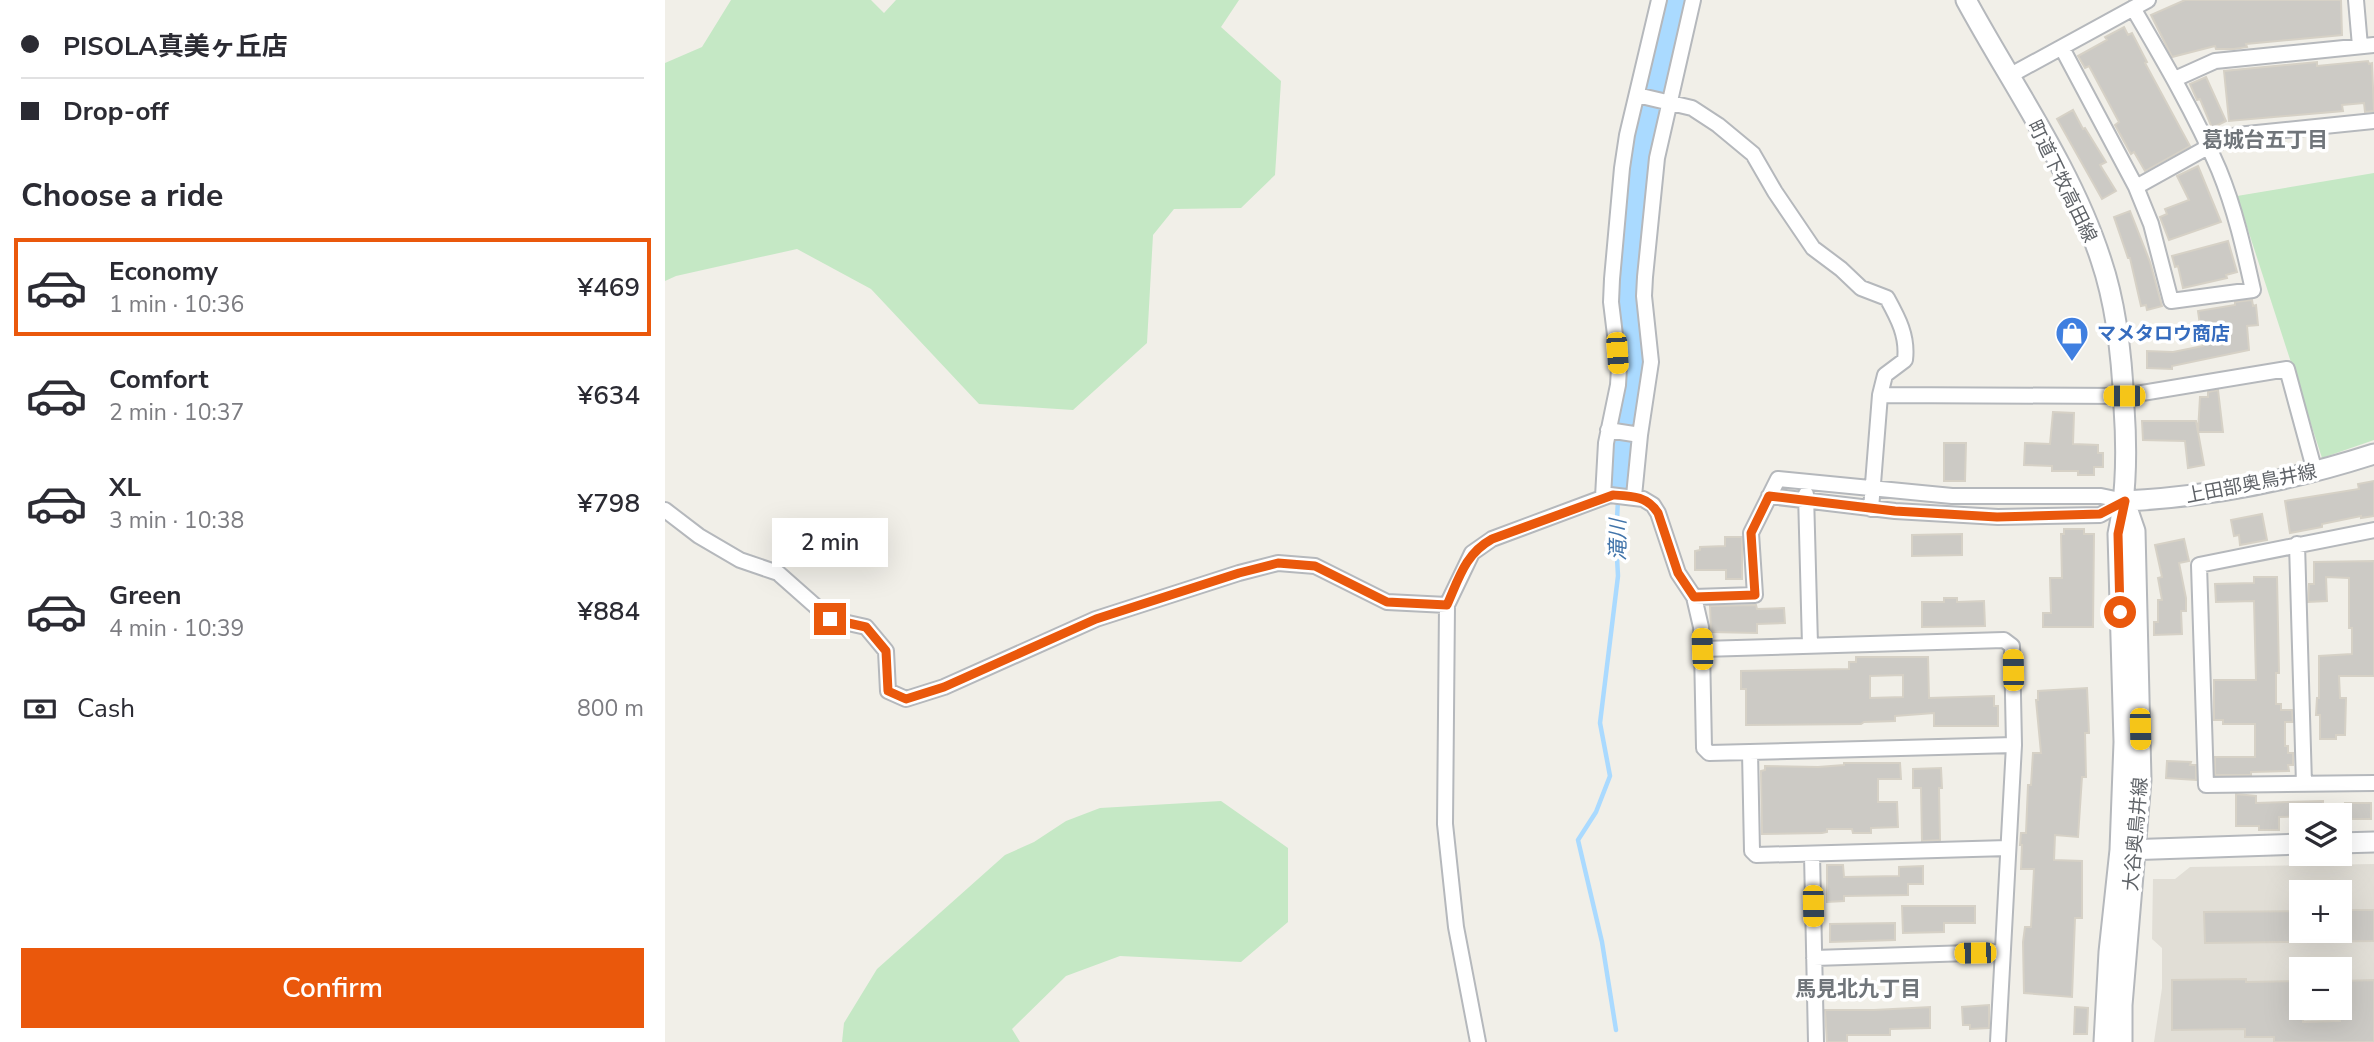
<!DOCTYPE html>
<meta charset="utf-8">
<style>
body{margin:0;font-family:"Nunito Sans","Noto Sans JP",sans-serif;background:#f2f2f3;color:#2b2b33;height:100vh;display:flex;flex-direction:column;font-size:26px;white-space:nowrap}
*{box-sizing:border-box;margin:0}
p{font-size:23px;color:#7c7c81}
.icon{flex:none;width:38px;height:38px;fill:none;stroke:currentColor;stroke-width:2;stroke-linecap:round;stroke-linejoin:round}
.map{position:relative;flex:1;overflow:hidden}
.side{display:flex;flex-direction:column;background:#fff;width:665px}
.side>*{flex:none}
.top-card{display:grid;align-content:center;height:154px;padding:0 21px;background:#fff}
.controls{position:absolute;left:1624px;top:803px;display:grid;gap:14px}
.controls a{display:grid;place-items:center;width:63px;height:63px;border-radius:0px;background:#fff;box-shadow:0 7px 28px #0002;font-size:35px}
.end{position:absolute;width:32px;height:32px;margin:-16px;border:9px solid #ea580c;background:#fff;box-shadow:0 0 0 4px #fff}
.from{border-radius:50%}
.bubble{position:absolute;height:49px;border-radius:0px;background:#fff;box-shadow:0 7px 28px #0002;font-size:23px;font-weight:600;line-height:49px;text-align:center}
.car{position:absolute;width:21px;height:42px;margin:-21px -10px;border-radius:9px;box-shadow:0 0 5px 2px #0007;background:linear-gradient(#f5c518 24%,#345 0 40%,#f5c518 0 76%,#345 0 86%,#f5c518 0)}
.top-card b{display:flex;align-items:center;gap:24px;height:66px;font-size:26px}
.top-card b+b{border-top:2px solid #e1e1e2}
.top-card i{width:18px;height:18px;background:#2b2b33}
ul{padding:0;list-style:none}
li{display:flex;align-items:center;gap:21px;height:98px;margin:0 14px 10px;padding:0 7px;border:4px solid transparent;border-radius:0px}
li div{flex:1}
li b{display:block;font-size:26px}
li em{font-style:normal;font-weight:600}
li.current{border-color:#ea580c}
li>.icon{width:63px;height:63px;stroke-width:1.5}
h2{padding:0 21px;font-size:32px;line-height:84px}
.pay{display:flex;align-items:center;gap:18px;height:77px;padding:0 21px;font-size:26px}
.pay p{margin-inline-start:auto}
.cta{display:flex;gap:14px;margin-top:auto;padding:14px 21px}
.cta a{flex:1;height:80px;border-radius:0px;background:#ea580c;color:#fff;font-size:28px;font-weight:600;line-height:80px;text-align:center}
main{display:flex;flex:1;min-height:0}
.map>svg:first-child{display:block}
.education{fill:#e1ded6;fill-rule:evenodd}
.green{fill:#c5e8c5}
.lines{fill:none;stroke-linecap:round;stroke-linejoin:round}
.stream{stroke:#aadaff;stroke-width:4.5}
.river{stroke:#aadaff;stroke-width:26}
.building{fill:#cccac5;stroke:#d6d1c6;stroke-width:2;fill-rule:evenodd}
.minor-casing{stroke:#b5b8bc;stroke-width:18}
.tertiary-casing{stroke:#b5b8bc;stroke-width:23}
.minor{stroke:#fff;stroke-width:14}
.tertiary{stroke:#fff;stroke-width:19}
.route{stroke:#ea580c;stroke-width:9}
.labels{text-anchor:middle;stroke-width:7;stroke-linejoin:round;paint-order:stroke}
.street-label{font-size:19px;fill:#5f6368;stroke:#fff}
.shop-label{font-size:19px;font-weight:bold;fill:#366cbe;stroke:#fff;text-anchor:start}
.neighbourhood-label{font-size:21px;font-weight:bold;fill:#70757a;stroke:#fff}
.water-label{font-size:21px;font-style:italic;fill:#4174aa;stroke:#fff}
</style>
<main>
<section class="side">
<div class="top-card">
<b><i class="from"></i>PISOLA真美ヶ丘店</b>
<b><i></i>Drop-off</b>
</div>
<h2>Choose a ride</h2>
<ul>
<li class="current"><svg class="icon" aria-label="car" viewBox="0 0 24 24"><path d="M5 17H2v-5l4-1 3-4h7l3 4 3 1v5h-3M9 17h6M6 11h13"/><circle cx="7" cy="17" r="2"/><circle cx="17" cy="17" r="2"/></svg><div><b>Economy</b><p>1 min · 10:36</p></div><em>¥469</em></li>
<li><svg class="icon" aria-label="car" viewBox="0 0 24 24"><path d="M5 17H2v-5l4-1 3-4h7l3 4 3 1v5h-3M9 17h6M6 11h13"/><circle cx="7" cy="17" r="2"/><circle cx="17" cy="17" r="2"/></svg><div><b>Comfort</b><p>2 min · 10:37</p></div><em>¥634</em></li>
<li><svg class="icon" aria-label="car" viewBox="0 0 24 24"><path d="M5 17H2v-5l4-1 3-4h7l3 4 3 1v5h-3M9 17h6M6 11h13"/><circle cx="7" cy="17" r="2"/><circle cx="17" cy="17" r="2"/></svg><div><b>XL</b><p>3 min · 10:38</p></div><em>¥798</em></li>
<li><svg class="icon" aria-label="car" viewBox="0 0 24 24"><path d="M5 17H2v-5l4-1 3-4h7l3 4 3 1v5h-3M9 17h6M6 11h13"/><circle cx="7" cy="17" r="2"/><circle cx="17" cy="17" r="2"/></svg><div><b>Green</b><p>4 min · 10:39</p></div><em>¥884</em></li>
</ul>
<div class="pay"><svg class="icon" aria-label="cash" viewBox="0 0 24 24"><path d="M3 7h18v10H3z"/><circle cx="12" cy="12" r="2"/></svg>Cash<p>800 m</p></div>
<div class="cta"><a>Confirm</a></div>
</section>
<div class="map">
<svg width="1709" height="1042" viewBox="0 0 1709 1042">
<rect width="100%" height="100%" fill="#f1efe8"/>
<path class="education" d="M1709 864V1042H1489L1497 988V948L1487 939 1488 879H1510L1525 867ZM1636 892H1675V931H1636ZM1636 970H1675V1008H1636Z"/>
<path class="green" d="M66 0H206L219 13 231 0H574L556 27 616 81 610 175 576 208 509 209 488 235 482 343 408 410 314 404 206 289 132 249 11 276 0 281V63L37 47Z
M1709 173V440L1657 458 1572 196Z
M556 801 623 848V922L576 962 455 956 401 976 347 1029 355 1042H177L179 1023 212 969 340 855 369 842 401 821 435 808Z"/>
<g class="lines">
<path class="stream" d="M951 1030 937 942 913 840 931 812 945 776 935 723 953 576 951 539 953 500"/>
<path class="river" d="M954 489 957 447 970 367 963 293 973 176 980 135 1011 0"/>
</g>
<path class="building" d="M1520 0H1676L1677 35 1581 44 1582 47 1569 49H1551L1550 46 1507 57 1486 15Z
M1459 27 1463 35 1467 33 1482 62 1480 63 1525 146 1480 171 1469 152 1466 154 1450 125 1454 122 1424 66 1420 68 1413 56 1442 40 1440 37Z
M1703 61 1704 64 1707 63 1709 111 1700 112 1699 103 1677 105 1678 111 1564 121 1559 71 1652 62V66Z
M1541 77 1561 121 1547 128 1535 99 1532 100 1525 84Z
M1408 110 1418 129 1420 128 1441 162 1435 165 1451 191 1437 199 1392 119Z
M1533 166 1556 222 1504 240 1495 217 1502 214 1500 209 1524 200 1512 176Z
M1465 211 1485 262 1497 306 1482 310 1481 305 1476 306 1465 258H1463L1449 217Z
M1563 241 1572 272 1561 275 1562 278 1518 288 1513 266 1510 267 1507 256Z
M1587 300 1588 306 1591 305 1593 325 1582 326 1584 350 1507 366V369L1482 368V351L1508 352 1538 346 1533 311 1570 305V302Z
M1553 390 1558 432H1533L1535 397H1543V392Z
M1388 412 1409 413 1408 444 1433 445V453H1438V467H1429V475H1413V471H1387V466L1359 465 1360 443 1385 444Z
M1477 421H1531L1539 465 1523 468 1520 441 1478 440Z
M1279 443H1301L1300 481H1279Z
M1709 481V516L1696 518V516L1657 524V527L1625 533 1620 501 1694 489 1693 484Z
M1597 514 1602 540 1575 545 1574 535 1569 536 1566 520Z
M1399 529H1419V534H1429L1428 627H1378V613H1386L1385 578H1397L1396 534H1399Z
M1297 534V555L1247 556V535Z
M1060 537H1077V579H1061V570H1030V551L1035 550V547L1060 546Z
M1519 539 1524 561 1514 563 1521 598V611H1516L1517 634 1489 635V622H1493V600H1497L1493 578 1497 577 1490 545Z
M1709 561V676H1674L1675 698H1681L1680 735H1671V739H1655V715H1651L1652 698H1654V656L1687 654V628H1684V578L1661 577 1662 601 1643 602 1644 584H1649V562Z
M1589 577H1612L1614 673H1611V704H1616V710H1627L1628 722H1620V746H1623V753H1628V765H1623L1624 771 1586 772V775H1550V757H1590V724H1558V720H1549V680H1591L1589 601 1551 602 1550 584 1589 583Z
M1279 598H1292V602L1319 601 1320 626 1257 627V602H1279Z
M1091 605 1092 609 1119 608 1120 623 1092 624V633L1046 632 1045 606Z
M1191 657H1263L1264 698 1329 696V706H1333V726H1269V713L1230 716V721L1199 722 1196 724 1081 725V689H1076V671L1184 669V662H1191ZM1238 675V697L1205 698V676Z
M1422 688 1424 733H1420L1421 777H1417L1413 837 1390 835 1389 860 1417 861V918H1410L1407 997 1359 993 1358 942 1360 927H1366L1369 869H1356L1357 845H1355L1356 833H1361L1363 785H1366L1368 753H1376L1371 700H1373V691Z
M1502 761 1526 762 1525 765H1531V780L1501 778Z
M1179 763H1235L1236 779H1213V802H1232L1233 827 1206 828V833H1188L1187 829H1162V832L1157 833 1097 834 1096 771 1100 770V766L1153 767 1179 765Z
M1276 768 1277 788H1274L1275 840 1257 841 1256 788H1248V769Z
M1571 794 1591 796V803L1658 801V816L1614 817V830H1594V826H1571Z
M1680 803H1706V819H1680Z
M1162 865H1178L1179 877 1234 876V867L1258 866V884H1243V895L1179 896V901L1162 902Z
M1237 906H1310V923H1279V932L1238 933Z
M1675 910H1709V941L1540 943 1539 912 1636 911V931H1675Z
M1230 923V940L1165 942V924Z
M1581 979V982L1636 981 1638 1022 1675 1021V981L1709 980V1042H1609V1037H1580V1029L1507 1030V980Z
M1324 1005V1028L1305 1029V1025H1298L1297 1007Z
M1265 1007V1028L1225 1029V1035H1182V1042H1162L1160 1010H1209Z
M1410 1007 1423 1008 1422 1034H1409Z"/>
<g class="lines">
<defs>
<path id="minor" d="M1691 0 1695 46
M1397 48 1471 187 1486 224 1506 301 1588 290C1579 249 1570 209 1554 170 1530 114 1499 61 1468 8
M1344 76 1483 0
M1510 79 1550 61 1709 45
M972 95 1027 108 1053 125 1088 154 1110 192 1148 248 1176 269 1196 288 1222 298C1233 318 1243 336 1240 360L1220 375 1215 395
M1471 187 1543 147 1572 135 1709 121
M943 430 975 435
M1141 494 1145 645
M969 496 975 435 986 362 979 296 980 277 992 158 1028 0
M1104 496 1230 511 1333 517 1435 515 1460 501
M938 497 941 443 953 385 954 368 946 302 947 279 957 168 962 135 994 0
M1206 509 1215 395 1459 396 1622 369 1650 472
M0 510 34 536 75 560 113 573 165 619 201 627 221 651 223 691 241 699 279 687 431 619 574 573 613 563 650 566 722 602 782 605
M1709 530 1534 565 1541 785 1709 783
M1632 544 1639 784
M1029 597 1090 595 1086 533 1113 479 1287 496H1436L1460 501
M1085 752 1087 851 1091 855 1343 848
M1147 854 1151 1042
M1149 958 1336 952
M813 1042 791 927 780 824 782 605 807 553 827 539 945 495 978 499 988 505 993 513 1013 573 1029 597 1036 627 1037 649
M1333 1042 1349 745 1347 646 1339 640 1037 649 1039 748 1044 753 1349 745"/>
<path id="tertiary" d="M1301 0C1347 85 1406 167 1436 260 1452 307 1457 358 1459 407 1462 450 1462 492 1453 534L1459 742 1455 850 1444 952 1439 1042
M1460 501C1545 497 1628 480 1709 454
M1675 843 1709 842
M1460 850 1636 844
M1457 1042V1005L1476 780 1470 531 1460 502"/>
</defs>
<use href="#minor" class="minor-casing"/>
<use href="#tertiary" class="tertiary-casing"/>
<use href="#minor" class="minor"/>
<use href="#tertiary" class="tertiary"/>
</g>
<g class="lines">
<path class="route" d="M165 619 201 627 221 651 223 691 241 699 279 687 431 619 574 573 613 563 650 566 722 602 782 605C794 578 800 554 827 539L948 495C967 496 982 496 993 513L1013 573 1029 597 1090 595 1086 533 1104 496 1230 511 1332 517 1435 514 1460 501 1453 534 1455 612"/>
</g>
<defs>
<symbol id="shop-pin" viewBox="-11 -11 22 30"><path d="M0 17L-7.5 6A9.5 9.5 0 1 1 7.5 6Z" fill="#3f7fe0" stroke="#fff"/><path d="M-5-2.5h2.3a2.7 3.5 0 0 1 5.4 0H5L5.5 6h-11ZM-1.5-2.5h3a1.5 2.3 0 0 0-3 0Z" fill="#fff"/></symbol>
</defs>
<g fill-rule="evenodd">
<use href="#shop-pin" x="1388" y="314" width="38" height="52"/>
</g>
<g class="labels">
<g class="street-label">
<text transform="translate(1398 181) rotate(64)" y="7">町道下牧高田線</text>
<text transform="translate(1586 483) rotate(-11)" y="7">上田部奥鳥井線</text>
<text transform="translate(1470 834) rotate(-85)" y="7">大谷奥鳥井線</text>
</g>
<g class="shop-label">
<text x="1432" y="340">マメタロウ商店</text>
</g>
<g class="neighbourhood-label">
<text x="1600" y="147">葛城台五丁目</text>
<text x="1193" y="996">馬見北九丁目</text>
</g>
<g class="water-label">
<text transform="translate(953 540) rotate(-90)" y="7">滝川</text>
</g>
</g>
</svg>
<div class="controls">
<a><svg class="icon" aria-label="layers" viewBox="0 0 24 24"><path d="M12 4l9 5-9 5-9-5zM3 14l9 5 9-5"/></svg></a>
<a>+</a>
<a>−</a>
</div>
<i class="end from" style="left:1455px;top:612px"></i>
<i class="end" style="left:165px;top:619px"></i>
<div class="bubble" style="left:107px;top:518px;width:116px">2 min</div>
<i class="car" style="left:952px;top:353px;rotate:176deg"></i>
<i class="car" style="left:1459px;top:396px;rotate:270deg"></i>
<i class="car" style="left:1037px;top:649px;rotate:358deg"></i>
<i class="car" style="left:1348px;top:670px;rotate:359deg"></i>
<i class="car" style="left:1475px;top:729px;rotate:179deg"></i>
<i class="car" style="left:1148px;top:906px;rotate:179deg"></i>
<i class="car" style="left:1310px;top:953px;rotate:269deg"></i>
</div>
</main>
